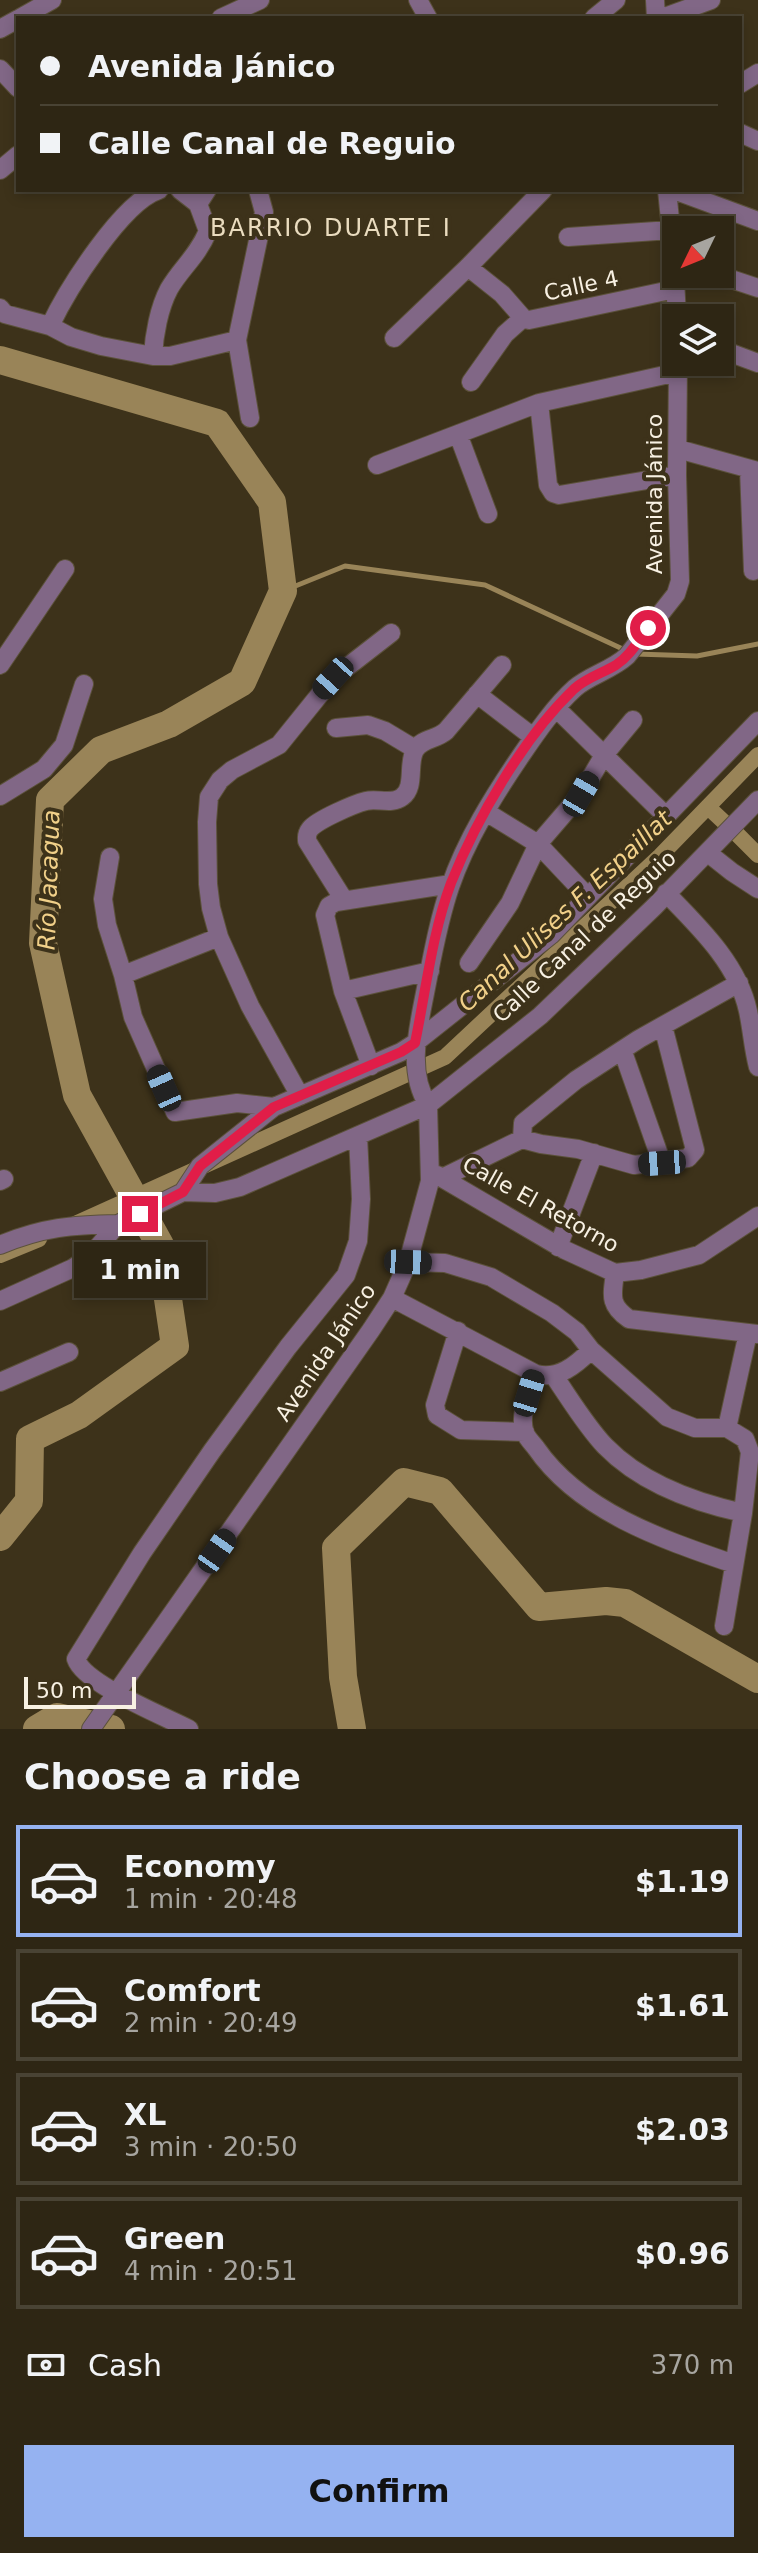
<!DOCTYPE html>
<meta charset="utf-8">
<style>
body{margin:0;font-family:"DejaVu Sans",sans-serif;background:#3a3222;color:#f1f3f6;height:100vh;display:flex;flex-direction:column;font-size:30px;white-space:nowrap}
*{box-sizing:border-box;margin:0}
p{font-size:26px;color:#a7a5a0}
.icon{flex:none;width:44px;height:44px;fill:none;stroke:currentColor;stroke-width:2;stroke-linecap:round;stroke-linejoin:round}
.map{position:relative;height:1729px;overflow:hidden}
.side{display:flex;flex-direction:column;background:#2e2614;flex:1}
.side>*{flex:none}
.guide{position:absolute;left:16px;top:16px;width:726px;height:176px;border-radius:0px;box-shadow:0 4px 12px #0003,0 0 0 2px #494334;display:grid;align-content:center;height:176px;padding:0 24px;background:#2e2614}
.needle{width:52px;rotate:227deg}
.tools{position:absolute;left:662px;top:216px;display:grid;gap:16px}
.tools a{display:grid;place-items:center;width:72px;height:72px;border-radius:0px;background:#2e2614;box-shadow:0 4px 12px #0003,0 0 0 2px #494334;font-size:40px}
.scale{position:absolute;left:24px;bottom:20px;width:112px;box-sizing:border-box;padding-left:8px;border:4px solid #f8f1e3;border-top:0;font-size:22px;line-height:28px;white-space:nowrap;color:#f8f1e3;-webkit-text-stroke:6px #3d321a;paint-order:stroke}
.end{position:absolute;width:36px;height:36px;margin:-18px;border:10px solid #e11d48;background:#fff;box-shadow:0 0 0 4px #fff}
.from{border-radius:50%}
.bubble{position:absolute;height:56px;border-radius:0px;background:#2e2614;box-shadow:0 4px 12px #0003,0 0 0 2px #494334;font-size:26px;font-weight:800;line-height:56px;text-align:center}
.car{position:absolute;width:24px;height:48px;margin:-24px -12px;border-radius:10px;box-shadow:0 0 6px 2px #0007;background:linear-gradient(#222 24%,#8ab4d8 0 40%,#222 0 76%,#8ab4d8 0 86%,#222 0)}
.guide b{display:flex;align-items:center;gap:28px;height:76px;font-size:30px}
.guide b+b{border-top:2px solid #494334}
.guide i{width:20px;height:20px;background:#f1f3f6}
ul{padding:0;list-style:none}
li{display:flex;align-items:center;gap:24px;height:112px;margin:0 16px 12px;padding:0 8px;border:4px solid #494334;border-radius:0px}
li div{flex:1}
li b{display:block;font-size:30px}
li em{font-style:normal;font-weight:800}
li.on{border-color:#95b2f1}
li>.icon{width:72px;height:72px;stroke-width:1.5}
h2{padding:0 24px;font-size:36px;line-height:96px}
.pay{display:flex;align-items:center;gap:20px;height:88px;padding:0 24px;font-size:30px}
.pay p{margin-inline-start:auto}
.cta{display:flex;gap:16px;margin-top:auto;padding:16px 24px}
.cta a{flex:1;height:92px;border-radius:0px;background:#95b2f1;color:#111;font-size:32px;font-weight:800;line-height:92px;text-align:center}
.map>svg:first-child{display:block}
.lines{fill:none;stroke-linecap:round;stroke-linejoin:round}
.stream{stroke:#998458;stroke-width:5}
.canal{stroke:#998458;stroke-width:16}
.river{stroke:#998458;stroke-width:28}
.minor-casing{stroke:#5b513a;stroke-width:20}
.minor{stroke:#816786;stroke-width:18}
.route{stroke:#e11d48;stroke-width:10}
.labels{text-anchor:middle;stroke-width:8;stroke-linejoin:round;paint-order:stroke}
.street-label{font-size:22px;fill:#f8f1e3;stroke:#3d321a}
.neighbourhood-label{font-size:24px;letter-spacing:2px;fill:#eadcbf;stroke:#3d321a}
.water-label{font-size:24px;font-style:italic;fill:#f1d089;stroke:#3d321a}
</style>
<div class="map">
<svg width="758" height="1729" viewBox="0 0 758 1729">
<rect width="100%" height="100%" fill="#3d321a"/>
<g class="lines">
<path class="stream" d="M283 591 345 566 485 585 627 651
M636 654 697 656 758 644"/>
<path class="canal" d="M708 807 725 823
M736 833 758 855
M75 1224 445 1057 660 856 758 755
M0 1255 39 1239"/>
<path class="river" d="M0 360 217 423 272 502 283 591 242 682 169 724 101 750 50 800 43 943 77 1095 160 1245 175 1346 79 1415 30 1439 29 1501 0 1537
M37 1729 57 1717 111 1729
M352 1729 343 1677 336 1548 404 1482 440 1491 539 1607 606 1601 625 1603 758 1679"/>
<defs>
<path id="minor" d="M418 0 428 18
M655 0 656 18
M20 18 52 0
M221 18 260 0
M594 18 616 0
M662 18 711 0
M0 29 18 19
M0 69 18 88
M740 84 758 73
M740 133 758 141
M0 170 18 155
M180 190 198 204
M667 190 674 259 677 318
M674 190 758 221
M568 237 671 230
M468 267 502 294 523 318 529 320 675 289
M716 274 758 288
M0 308 5 314 50 326 71 337 101 346 153 356H170L237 340
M50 326C67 290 122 202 159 190
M394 338 468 267 543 190
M720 349 758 363
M153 356C154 335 159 308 169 289 181 268 197 257 208 231L198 204 207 190
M471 382 505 334 523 318
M539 403 548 485 553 493 559 495 677 475
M250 418 237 340 264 212 258 190
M458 434 488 514
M678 449 758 471
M377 465 539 403 678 372
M749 469 753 571
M0 665 65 569
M477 694 533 737
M557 709 666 816
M336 728 368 725 385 731 415 749
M0 796 44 769 64 745 84 684
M486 812 538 844 588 897
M708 853 732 872 758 889
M110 857 103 899 107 925 123 975 133 1017 175 1112 237 1103 274 1107
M666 893C699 927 738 964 748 1011 752 1029 753 1048 758 1067
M344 900 307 841C307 836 306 834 310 829 317 820 354 804 366 801 377 798 392 805 402 797 416 787 407 764 415 750 422 738 436 740 446 731L502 665
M469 963 510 903 538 844 581 794 604 755 633 720
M430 971 343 991 325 915 329 906 336 902 451 884
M123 975 219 937
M343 991 371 1066
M623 1052 662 1163
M300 1096 250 1006 219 937 211 908 208 884 207 822 209 797 220 780 232 770 279 745 333 678 391 633
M522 1139 523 1123 576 1080 639 1039 739 983
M437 1175 565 1250 615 1273 641 1270 699 1255 758 1216
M444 1177 522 1139 541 1144 578 1149 634 1165 688 1158 695 1150 663 1026
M0 1181 4 1179
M183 1192 215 1193 240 1187 428 1105 540 1016 654 907 758 800
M0 1245C43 1227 72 1225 118 1224
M558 1247 594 1153
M408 1262 445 1263 491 1277 552 1313 577 1332 591 1350 667 1417 695 1428H727L745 1439 750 1452 743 1513 724 1626
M615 1273C612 1296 609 1305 629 1319L758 1334
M392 1298 536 1374C558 1380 576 1365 591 1350
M0 1301 73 1268 90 1256 118 1224 183 1192 200 1166 274 1107 401 1052 415 1043 551 935 758 721
M458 1331 435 1405 437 1415 461 1430 525 1432
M536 1374C530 1391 518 1415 525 1433 527 1438 533 1444 536 1448 580 1512 664 1540 734 1564
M554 1376C570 1399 586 1426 605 1446 641 1483 693 1502 743 1513
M0 1382 69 1352
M727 1428 748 1333
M91 1729 371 1330 392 1298 408 1262 430 1181 428 1105C407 1072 418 1029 425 993 432 958 438 922 450 887 466 840 494 795 522 754 537 732 555 706 575 688 590 675 612 670 627 656L676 594 680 581 677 475 678 362
M189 1729C164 1716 84 1684 76 1659L142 1553 212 1451 288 1347 346 1275 358 1241 361 1199 358 1136"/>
</defs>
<use href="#minor" class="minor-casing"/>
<use href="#minor" class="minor"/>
</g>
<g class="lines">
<path class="route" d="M140 1214 183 1192 200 1166 274 1107 401 1052 415 1043C426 990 432 934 451 883 477 818 523 738 574 689 586 678 603 673 616 665 630 656 638 641 648 628"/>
</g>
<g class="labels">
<g class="street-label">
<text transform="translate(581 285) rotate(-12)" y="8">Calle 4</text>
<text transform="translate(654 494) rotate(-90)" y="8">Avenida Jánico</text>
<text transform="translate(584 936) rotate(-43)" y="8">Calle Canal de Reguio</text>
<text transform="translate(541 1204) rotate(29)" y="8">Calle El Retorno</text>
<text transform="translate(325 1352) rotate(-56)" y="8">Avenida Jánico</text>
</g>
<g class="neighbourhood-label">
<text x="331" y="236">BARRIO DUARTE I</text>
</g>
<g class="water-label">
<text transform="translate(49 880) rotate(-88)" y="8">Río Jacagua</text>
<text transform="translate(565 911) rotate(-43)" y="8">Canal Ulises F. Espaillat</text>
</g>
</g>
</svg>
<div class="tools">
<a><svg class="needle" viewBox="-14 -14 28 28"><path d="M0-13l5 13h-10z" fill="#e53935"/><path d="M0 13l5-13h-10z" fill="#a7a5a0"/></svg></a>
<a><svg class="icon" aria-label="layers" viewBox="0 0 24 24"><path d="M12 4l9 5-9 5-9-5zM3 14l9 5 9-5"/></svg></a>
</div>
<div class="scale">50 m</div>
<i class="end from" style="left:648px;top:628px"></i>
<i class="end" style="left:140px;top:1214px"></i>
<div class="bubble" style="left:74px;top:1242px;width:132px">1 min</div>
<i class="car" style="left:333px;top:678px;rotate:222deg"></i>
<i class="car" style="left:581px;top:794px;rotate:30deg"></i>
<i class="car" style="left:164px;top:1088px;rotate:336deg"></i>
<i class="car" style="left:662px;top:1163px;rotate:266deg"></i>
<i class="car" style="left:408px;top:1262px;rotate:92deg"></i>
<i class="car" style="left:529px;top:1393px;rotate:17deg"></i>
<i class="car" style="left:217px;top:1551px;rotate:35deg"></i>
<div class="guide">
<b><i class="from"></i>Avenida Jánico</b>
<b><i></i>Calle Canal de Reguio</b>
</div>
</div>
<section class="side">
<h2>Choose a ride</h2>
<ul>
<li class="on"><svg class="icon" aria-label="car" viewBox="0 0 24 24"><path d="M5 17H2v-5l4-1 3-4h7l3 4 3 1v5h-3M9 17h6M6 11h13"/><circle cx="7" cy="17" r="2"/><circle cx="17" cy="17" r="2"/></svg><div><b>Economy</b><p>1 min · 20:48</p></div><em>$1.19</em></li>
<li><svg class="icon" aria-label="car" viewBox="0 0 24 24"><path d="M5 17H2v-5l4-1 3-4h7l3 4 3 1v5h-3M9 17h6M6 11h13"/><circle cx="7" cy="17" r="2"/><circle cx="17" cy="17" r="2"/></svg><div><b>Comfort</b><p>2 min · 20:49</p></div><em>$1.61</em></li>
<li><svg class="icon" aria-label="car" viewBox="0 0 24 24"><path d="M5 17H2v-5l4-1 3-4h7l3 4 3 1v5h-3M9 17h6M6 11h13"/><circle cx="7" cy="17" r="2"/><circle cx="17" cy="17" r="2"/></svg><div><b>XL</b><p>3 min · 20:50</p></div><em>$2.03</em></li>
<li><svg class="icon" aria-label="car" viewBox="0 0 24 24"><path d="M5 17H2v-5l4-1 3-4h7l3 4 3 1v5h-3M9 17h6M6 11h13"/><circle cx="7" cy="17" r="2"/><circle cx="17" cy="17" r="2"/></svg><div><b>Green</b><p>4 min · 20:51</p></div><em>$0.96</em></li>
</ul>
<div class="pay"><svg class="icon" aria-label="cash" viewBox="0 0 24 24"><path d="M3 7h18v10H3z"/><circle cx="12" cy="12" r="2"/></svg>Cash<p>370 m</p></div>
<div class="cta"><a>Confirm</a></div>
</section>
